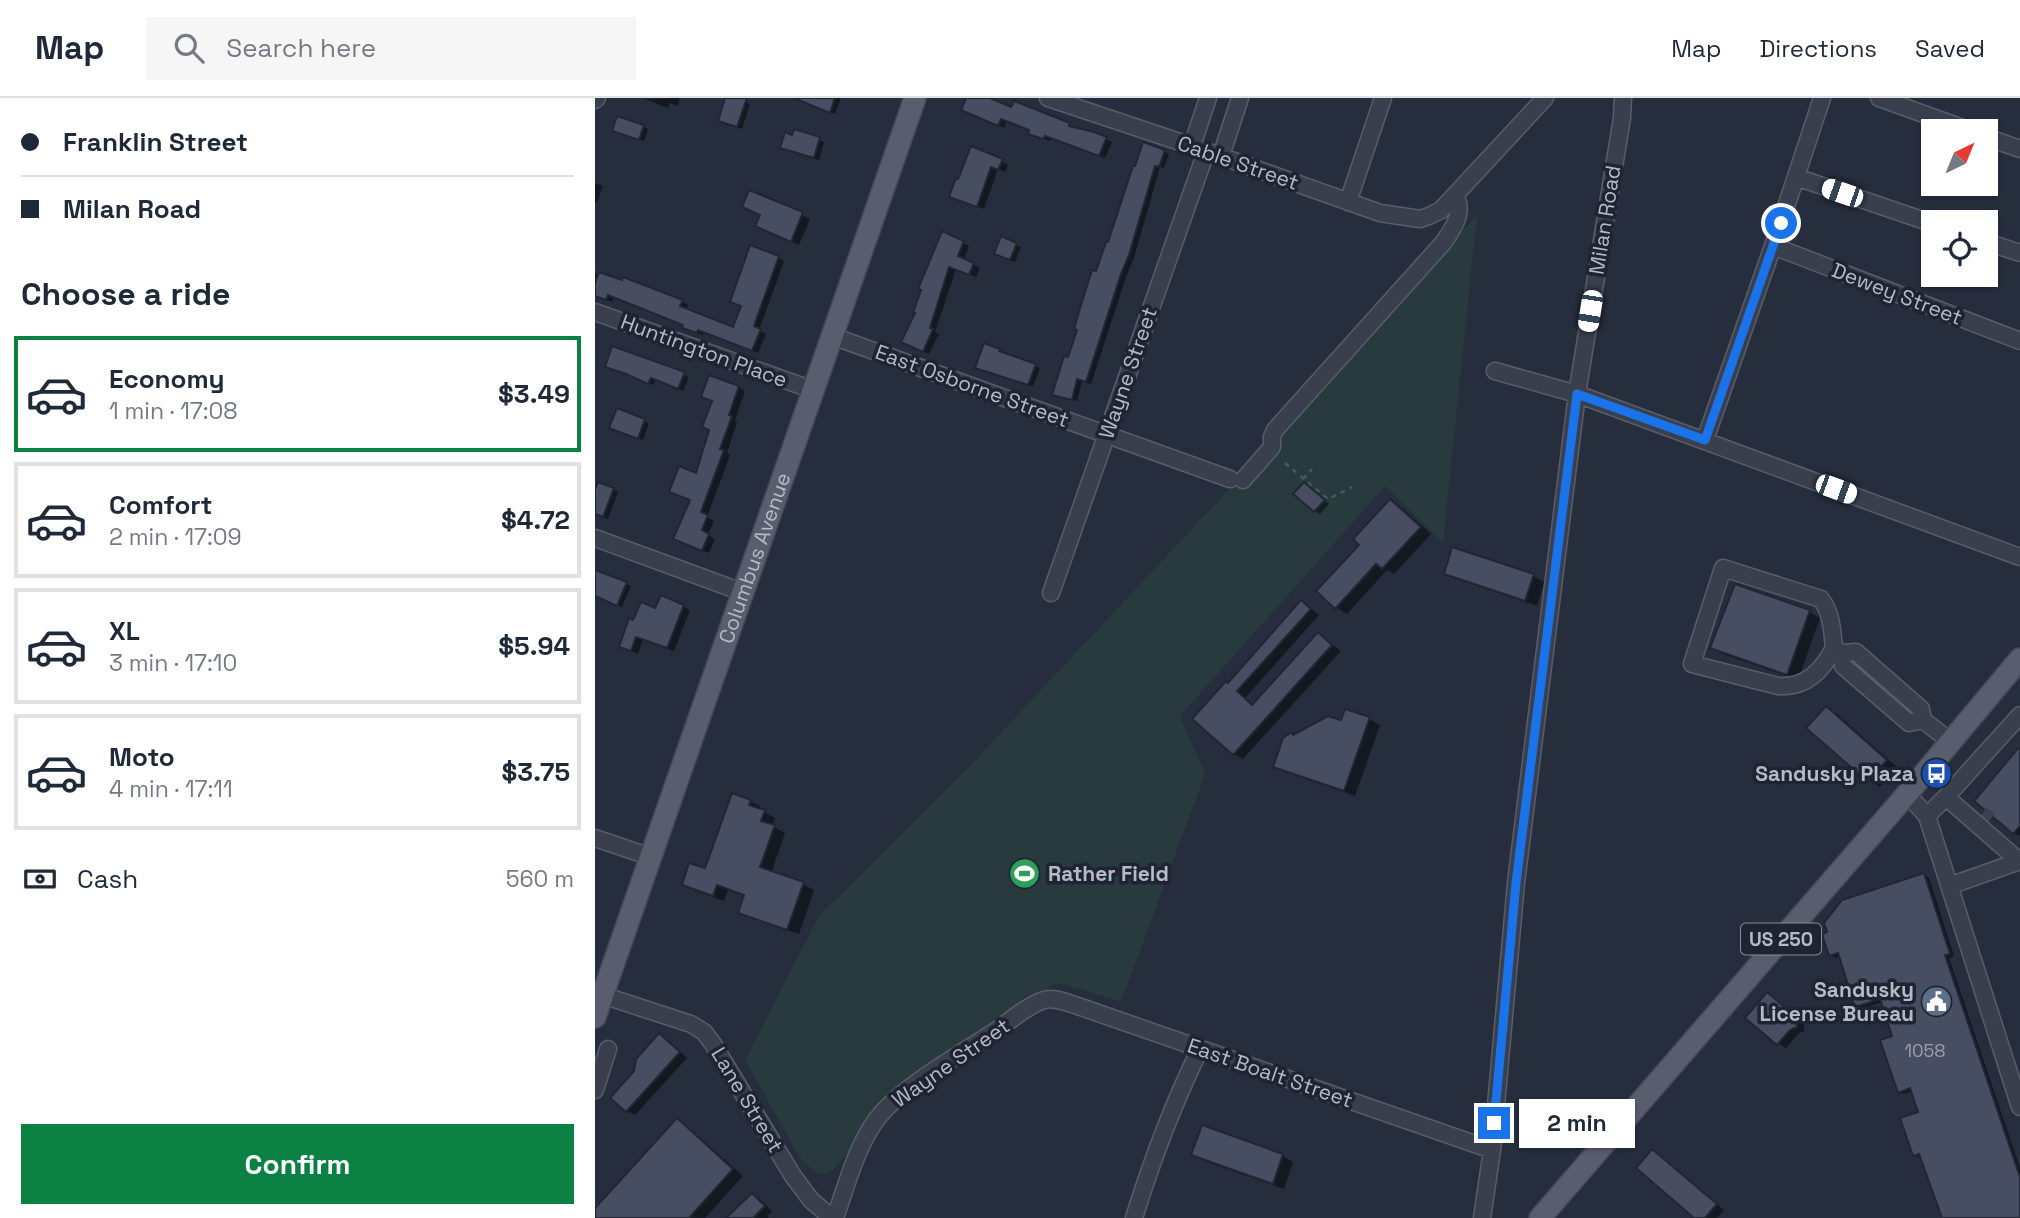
<!DOCTYPE html>
<meta charset="utf-8">
<style>
body{margin:0;font-family:"Space Grotesk",sans-serif;background:#f6f6f7;color:#1f2937;height:100vh;display:flex;flex-direction:column;font-size:26px;white-space:nowrap}
*{box-sizing:border-box;margin:0}
p{font-size:23px;color:#747a83}
.icon{flex:none;width:38px;height:38px;fill:none;stroke:currentColor;stroke-width:2;stroke-linecap:round;stroke-linejoin:round}
.map{position:relative;flex:1;overflow:hidden}
.side{display:flex;flex-direction:column;background:#fff;width:595px}
.side>*{flex:none}
.hud{display:grid;align-content:center;height:154px;padding:0 21px;background:#fff}
.needle{width:46px;rotate:43deg}
.buttons{position:absolute;left:1326px;top:21px;display:grid;gap:14px}
.buttons a{display:grid;place-items:center;width:77px;height:77px;border-radius:0px;background:#fff;box-shadow:0 2px 5px #0004;font-size:35px}
.end{position:absolute;width:32px;height:32px;margin:-16px;border:9px solid #1a73e8;background:#fff;box-shadow:0 0 0 4px #fff}
.from{border-radius:50%}
.bubble{position:absolute;height:49px;border-radius:0px;background:#fff;box-shadow:0 2px 5px #0004;font-size:23px;font-weight:600;line-height:49px;text-align:center}
.car{position:absolute;width:21px;height:42px;margin:-21px -10px;border-radius:9px;box-shadow:0 0 5px 2px #0007;background:linear-gradient(#fff 24%,#345 0 40%,#fff 0 76%,#345 0 86%,#fff 0)}
.hud b{display:flex;align-items:center;gap:24px;height:66px;font-size:26px}
.hud b+b{border-top:2px solid #e0e1e3}
.hud i{width:18px;height:18px;background:#1f2937}
ul{padding:0;list-style:none}
li{display:flex;align-items:center;gap:21px;height:116px;margin:0 14px 10px;padding:0 7px;border:4px solid #e0e1e3;border-radius:0px}
li div{flex:1}
li b{display:block;font-size:26px}
li em{font-style:normal;font-weight:600}
li.selected{border-color:#0b8043}
li>.icon{width:63px;height:63px;stroke-width:1.5}
h2{padding:0 21px;font-size:32px;line-height:84px}
.pay{display:flex;align-items:center;gap:18px;height:77px;padding:0 21px;font-size:26px}
.pay p{margin-inline-start:auto}
.action{display:flex;gap:14px;margin-top:auto;padding:14px 21px}
.action a{flex:1;height:80px;border-radius:0px;background:#0b8043;color:#fff;font-size:28px;font-weight:600;line-height:80px;text-align:center}
header{display:flex;align-items:center;gap:42px;box-sizing:border-box;height:98px;padding:0 35px;background:#fff;border-bottom:2px solid #e0e1e3}
header strong{font-size:33px}
nav{display:flex;gap:38px;margin-inline-start:auto;font-size:24px}
.search{width:490px;height:63px;background:#f6f6f7;display:flex;align-items:center;gap:18px;box-sizing:border-box;padding:0 24px;border-radius:0px;color:#747a83;font-size:26px}
main{display:flex;flex:1;min-height:0}
.map>svg:first-child{display:block}
.green{fill:#293a3f}
.shadow{fill:#0007}
.building{fill:#484e61;stroke:#212635;stroke-width:2}
.lines{fill:none;stroke-linecap:round;stroke-linejoin:round}
.minor-tunnel{stroke:#3c4252;stroke-width:16;stroke-dasharray:16 8;stroke-linecap:butt}
.minor-casing{stroke:#585d6b;stroke-width:19}
.major-casing{stroke:#434857;stroke-width:24}
.path{stroke:#48575d;stroke-width:2.5;stroke-dasharray:5 5;stroke-linecap:butt}
.minor{stroke:#3a3f4e;stroke-width:16}
.major{stroke:#585e6d;stroke-width:21}
.route{stroke:#1a73e8;stroke-width:9}
.labels{text-anchor:middle;stroke-width:7;stroke-linejoin:round;paint-order:stroke}
.number-label{font-size:18px;fill:#9a9fae}
.shield{fill:#1f2433;stroke:#898d9b;stroke-width:2}
.shield-label{font-size:19px;font-weight:bold;fill:#b6bac8}
.street-label{font-size:21px;fill:#b6bac8;stroke:#1f2433}
.poi-label{font-size:21px;font-weight:bold;fill:#b6bac8;stroke:#1f2433;text-anchor:end}
</style>
<header>
<strong>Map</strong>
<div class="search"><svg class="icon" aria-label="search" viewBox="0 0 24 24"><circle cx="10" cy="10" r="6"/><path d="M15 15l6 6"/></svg>Search here</div>
<nav><a>Map</a><a>Directions</a><a>Saved</a></nav>
</header>
<main>
<section class="side">
<div class="hud">
<b><i class="from"></i>Franklin Street</b>
<b><i></i>Milan Road</b>
</div>
<h2>Choose a ride</h2>
<ul>
<li class="selected"><svg class="icon" aria-label="car" viewBox="0 0 24 24"><path d="M5 17H2v-5l4-1 3-4h7l3 4 3 1v5h-3M9 17h6M6 11h13"/><circle cx="7" cy="17" r="2"/><circle cx="17" cy="17" r="2"/></svg><div><b>Economy</b><p>1 min · 17:08</p></div><em>$3.49</em></li>
<li><svg class="icon" aria-label="car" viewBox="0 0 24 24"><path d="M5 17H2v-5l4-1 3-4h7l3 4 3 1v5h-3M9 17h6M6 11h13"/><circle cx="7" cy="17" r="2"/><circle cx="17" cy="17" r="2"/></svg><div><b>Comfort</b><p>2 min · 17:09</p></div><em>$4.72</em></li>
<li><svg class="icon" aria-label="car" viewBox="0 0 24 24"><path d="M5 17H2v-5l4-1 3-4h7l3 4 3 1v5h-3M9 17h6M6 11h13"/><circle cx="7" cy="17" r="2"/><circle cx="17" cy="17" r="2"/></svg><div><b>XL</b><p>3 min · 17:10</p></div><em>$5.94</em></li>
<li><svg class="icon" aria-label="car" viewBox="0 0 24 24"><path d="M5 17H2v-5l4-1 3-4h7l3 4 3 1v5h-3M9 17h6M6 11h13"/><circle cx="7" cy="17" r="2"/><circle cx="17" cy="17" r="2"/></svg><div><b>Moto</b><p>4 min · 17:11</p></div><em>$3.75</em></li>
</ul>
<div class="pay"><svg class="icon" aria-label="cash" viewBox="0 0 24 24"><path d="M3 7h18v10H3z"/><circle cx="12" cy="12" r="2"/></svg>Cash<p>560 m</p></div>
<div class="action"><a>Confirm</a></div>
</section>
<div class="map">
<svg width="1425" height="1120" viewBox="0 0 1425 1120">
<rect width="100%" height="100%" fill="#262d3d"/>
<path class="green" d="M882 117 848 445 790 388 585 618 610 676 526 904 473 887 461 886 447 893 308 989 241 1069 233 1076 221 1075 205 1060 150 962 224 818 369 674 686 336Z"/>
<path class="shadow" d="M85 0 83 8 75 5 73 10 50 1Z
M132 0H141L155 6 147 31 130 25Z
M216 0H246L240 16 219 8Z
M373 0H391L417 12 420 5 517 44 510 60 456 40 455 43 441 38 436 32 412 23 409 30 374 14Z
M48 29 53 31 49 43 24 35Z
M200 33 229 44 224 62 192 52Z
M569 53 574 56 569 70 565 69 539 160 531 179 496 286 487 283 482 303 464 299 502 175 514 147 539 70Z
M407 63 413 67 410 74 403 71 389 111 363 102 362 82Z
M0 85 8 88 2 105 0 104Z
M155 94 215 121 204 147 170 132 167 117Z
M368 145 374 148 369 162 385 170 381 179 361 171 340 234 344 236 334 256 308 243Z
M421 147 426 149 420 164 406 158Z
M183 159 189 163 164 232 171 236 163 255 109 234 108 237 94 233 89 229V227L19 198 17 204 0 198V175L87 203 93 207 91 212 139 231Z
M390 247 445 270 438 288 387 272Z
M18 251 94 279 88 293 61 282 58 287 38 278Z
M144 289 150 293 140 322 142 324 132 355 135 357 112 419 119 423 113 437 120 441 114 455 87 444 102 377Z
M49 323 54 325 48 342 21 332Z
M714 389 734 406 725 416 720 413Z
M18 391 23 394 13 421 0 416V396Z
M795 403 806 409 836 436 799 476 792 472 752 516 741 509 766 447Z
M0 473 36 488 27 509 0 499Z
M851 475 938 478 949 484 942 508 862 481Z
M67 499 95 512 79 553 48 541 43 556 26 548 39 524 61 512Z
M707 504 724 517 650 600 659 608 723 536 746 553 648 661 639 656 600 621 633 587Z
M1214 514 1225 520 1203 582 1128 556 1117 549Z
M1231 610 1242 616 1302 669 1285 689 1274 682Z
M751 613 774 621 785 627 760 698 691 674 681 668 697 636 700 638 747 624Z
M1425 651V736L1424 738 1419 735Z
M155 703 166 709 165 712 180 720 177 728 190 735 176 775 208 786 219 792 204 836 156 820 145 814 150 798 133 792 129 803 100 793 89 786 112 773Z
M1329 777 1334 780 1359 858 1354 860 1425 1070V1120H1348L1327 1059 1325 1060 1320 1057 1325 1015 1318 993 1309 996 1304 993 1299 939 1287 904 1267 911 1262 908 1246 858 1241 860 1236 857Z
M1173 897 1209 926V933L1203 936 1191 950 1183 945Z
M65 937 73 942 92 960 40 1017 32 1013 41 974Z
M82 1022 93 1029 148 1078 110 1120H0V1113Z
M608 1029 688 1058 698 1064 689 1091 609 1063 598 1056Z
M1065 1058 1129 1112 1122 1120H1102Z
M157 1097 165 1101 177 1113 172 1118 174 1120H134Z"/>
<path class="building" d="M130 0H152L142 29 123 23Z
M199 0H240L235 15Z
M371 0H395L416 9 419 3 475 25 474 28 499 34 512 39 504 58 450 38 448 41 433 36 434 32 406 21 403 28 366 12Z
M22 18 49 27 44 42 17 33Z
M199 31 225 39 219 60 185 50 190 34 197 37Z
M548 44 570 52 564 69 560 68 534 157 526 176 491 284 482 281 477 302 457 297 469 258 473 259 482 232 479 231 485 210 497 172 501 173 511 144H513L538 68H540Z
M376 48 408 61 403 72 396 69 382 109 354 99 361 80 363 81Z
M154 92 208 114 196 144 160 128 165 117 147 109Z
M347 133 369 143 363 158 379 165 374 177 354 169 335 230 338 231 328 254 306 244 320 215H318L326 192 323 191Z
M406 138 422 145 415 162 399 156Z
M155 147 184 158 159 228 166 231 157 253 103 232 102 235 87 230 88 227 13 197 11 202 0 198V186L4 174 27 182 28 179 88 202 85 208 138 229 146 208 135 204Z
M389 245 405 251 404 253 441 266 433 287 380 270Z
M17 248 90 274 83 291 56 280 53 286 31 276 10 269Z
M114 277 144 288 134 317 137 318 125 351 129 352 106 414 113 417 107 432 114 436 107 453 78 441 95 402 74 394 84 368 101 375 114 332 107 329 117 303 106 299Z
M22 310 50 321 43 341 14 330Z
M3 384 19 390 8 419 0 416V391Z
M709 384 730 402 719 414 698 396Z
M795 401 826 429 787 471 781 466 740 511 721 493 764 447 758 441Z
M857 449 939 476 930 503 849 476Z
M0 472 32 484 22 508 0 498Z
M1140 486 1215 512 1192 577 1115 550Z
M66 497 89 507 72 550 41 539 36 553 24 549 34 520 38 522 46 504 60 510Z
M706 502 716 511 642 593 657 607 723 534 737 547 638 657 597 621 631 583 633 585Z
M1231 608 1292 662 1273 684 1211 630Z
M750 611 775 619 749 693 678 669 688 640 697 634 698 637 733 618 746 622Z
M1425 648V728L1418 736 1379 703Z
M137 695 156 702 154 707 170 712 166 723 180 727 165 769 209 784 192 832 143 815 149 797 122 787 118 798 87 787 94 765 110 770Z
M1329 775 1355 856 1350 857 1425 1079V1120H1347L1324 1056 1318 1058 1305 1020 1323 1014 1315 990 1303 995 1285 942 1297 938 1285 901 1260 909 1243 855 1234 858 1227 836 1232 834 1229 825 1247 802Z
M1172 894 1201 919 1202 929 1195 932 1182 947 1150 920Z
M64 935 85 954 31 1014 15 1000 39 973 41 961Z
M82 1020 138 1071 94 1120H0V1110Z
M607 1027 688 1056 678 1086 596 1057Z
M1057 1051 1122 1106 1110 1120H1099L1041 1070Z
M157 1095 170 1108 158 1120H131Z"/>
<g class="lines">
<path class="minor-tunnel" d="M1387 716 1395 722"/>
<defs>
<path id="minor" d="M453 0 597 48 785 115 825 121 834 118 846 112 950 0
M1284 0 1376 33
M0 2 2 0
M1391 39 1425 51
M597 48 613 0
M626 58 645 0
M1201 79 1339 126
M753 104 788 0
M1391 144 1425 155
M1178 148 1425 243
M0 214 218 292
M237 238 635 381
M900 273 982 296 1425 459
M1110 342 1178 148 1227 0
M648 382 677 349V339L680 332 848 145C858 131 870 114 860 98
M0 440 147 494
M456 495 611 54
M1239 550C1227 573 1211 590 1183 588L1097 566 1128 470 1226 501C1237 516 1237 532 1239 550L1247 555
M1328 622 1314 625 1248 568 1247 555 1261 554 1326 611 1328 622 1356 644
M1312 696 1332 718 1425 1009
M1351 699 1424 763
M1332 718 1351 699 1425 617
M0 740 56 759
M1354 788 1425 763
M7 897 96 926 109 934 118 946 198 1078 216 1102 237 1120
M0 992 13 951
M240 1120C251 1089 260 1053 279 1025 301 992 364 957 399 934 414 924 431 908 449 902 459 899 470 904 480 907L897 1052
M539 1120C557 1062 578 1006 605 951
M887 1120 897 1052 921 785 982 296 1027 20 1028 0"/>
<g id="major">
<path id="s1" d="M0 919 320 0"/>
<path d="M945 1120 1312 696 1425 561"/>
</g>
</defs>
<use href="#minor" class="minor-casing"/>
<use href="#major" class="major-casing"/>
<path class="path" d="M690 365 733 401 757 389
M708 381 717 371"/>
<use href="#minor" class="minor"/>
<use href="#major" class="major"/>
</g>
<g class="lines">
<path class="route" d="M899 1025 921 785 982 296 1110 342 1186 125"/>
</g>
<defs>
<symbol id="bus-disc" viewBox="-11 -11 22 22"><circle r="9.5" fill="#1a4fb4" stroke="#1f2433"/><path d="M-5-6H5V4H4V6H2V4H-2V6H-4V4H-5ZM-3.5-4V0h7V-4ZM-3.5 1.2v1.5H-2V1.2ZM2 1.2v1.5H3.5V1.2Z" fill="#fff"/></symbol>
<symbol id="stadium-disc" viewBox="-11 -11 22 22"><circle r="9.5" fill="#2e9e5b" stroke="#1f2433"/><path d="M0-5a6.5 5 0 1 0 0 10a6.5 5 0 1 0 0-10ZM-3.5-1.8h7v3.6h-7Z" fill="#fff"/></symbol>
<symbol id="civic-disc" viewBox="-11 -11 22 22"><circle r="9.5" fill="#5c6f8a" stroke="#1f2433"/><path d="M-.6-6.5H3V-4.5H.6V-3L4-1V1h2V6H-6V1h2V-1L-.6-3ZM-1.2 2.5V6h2.4V2.5Z" fill="#fff"/></symbol>
</defs>
<g fill-rule="evenodd">
<use href="#bus-disc" x="1324" y="658" width="35" height="35"/>
<use href="#stadium-disc" x="412" y="758" width="35" height="35"/>
<use href="#civic-disc" x="1324" y="886" width="35" height="35"/>
</g>
<g class="labels">
<g class="number-label">
<text x="1330" y="959">1058</text>
</g>
<rect class="shield" x="1146" y="825.5" width="80" height="31" rx="5"/>
<g class="shield-label">
<text x="1186" y="848">US 250</text>
</g>
<g class="street-label">
<text transform="translate(643 65) rotate(19)" y="7">Cable Street</text>
<text transform="translate(1010 122) rotate(-81)" y="7">Milan Road</text>
<text transform="translate(1302 196) rotate(21)" y="7">Dewey Street</text>
<text transform="translate(109 253) rotate(20)" y="7">Huntington Place</text>
<text transform="translate(533 275) rotate(-71)" y="7">Wayne Street</text>
<text transform="translate(377 288) rotate(20)" y="7">East Osborne Street</text>
<text dy="7" stroke="none"><textPath href="#s1" startOffset="486">Columbus Avenue</textPath></text>
<text transform="translate(356 965) rotate(-35)" y="7">Wayne Street</text>
<text transform="translate(675 975) rotate(19)" y="7">East Boalt Street</text>
<text transform="translate(152 1002) rotate(59)" y="7">Lane Street</text>
</g>
<g class="poi-label">
<text x="1319" y="683">Sandusky Plaza</text>
<text x="453" y="783" text-anchor="start">Rather Field</text>
<text x="1319" y="899">Sandusky<tspan x="1319" dy="24">License Bureau</tspan></text>
</g>
</g>
</svg>
<div class="buttons">
<a><svg class="needle" viewBox="-14 -14 28 28"><path d="M0-13l5 13h-10z" fill="#e53935"/><path d="M0 13l5-13h-10z" fill="#747a83"/></svg></a>
<a><svg class="icon" aria-label="locate" viewBox="0 0 24 24"><circle cx="12" cy="12" r="6"/><path d="M12 2v4M12 18v4M2 12h4M18 12h4"/></svg></a>
</div>
<i class="end from" style="left:1186px;top:125px"></i>
<i class="end" style="left:899px;top:1025px"></i>
<div class="bubble" style="left:924px;top:1001px;width:116px">2 min</div>
<i class="car" style="left:1247px;top:95px;rotate:289deg"></i>
<i class="car" style="left:995px;top:213px;rotate:189deg"></i>
<i class="car" style="left:1241px;top:391px;rotate:110deg"></i>
</div>
</main>
